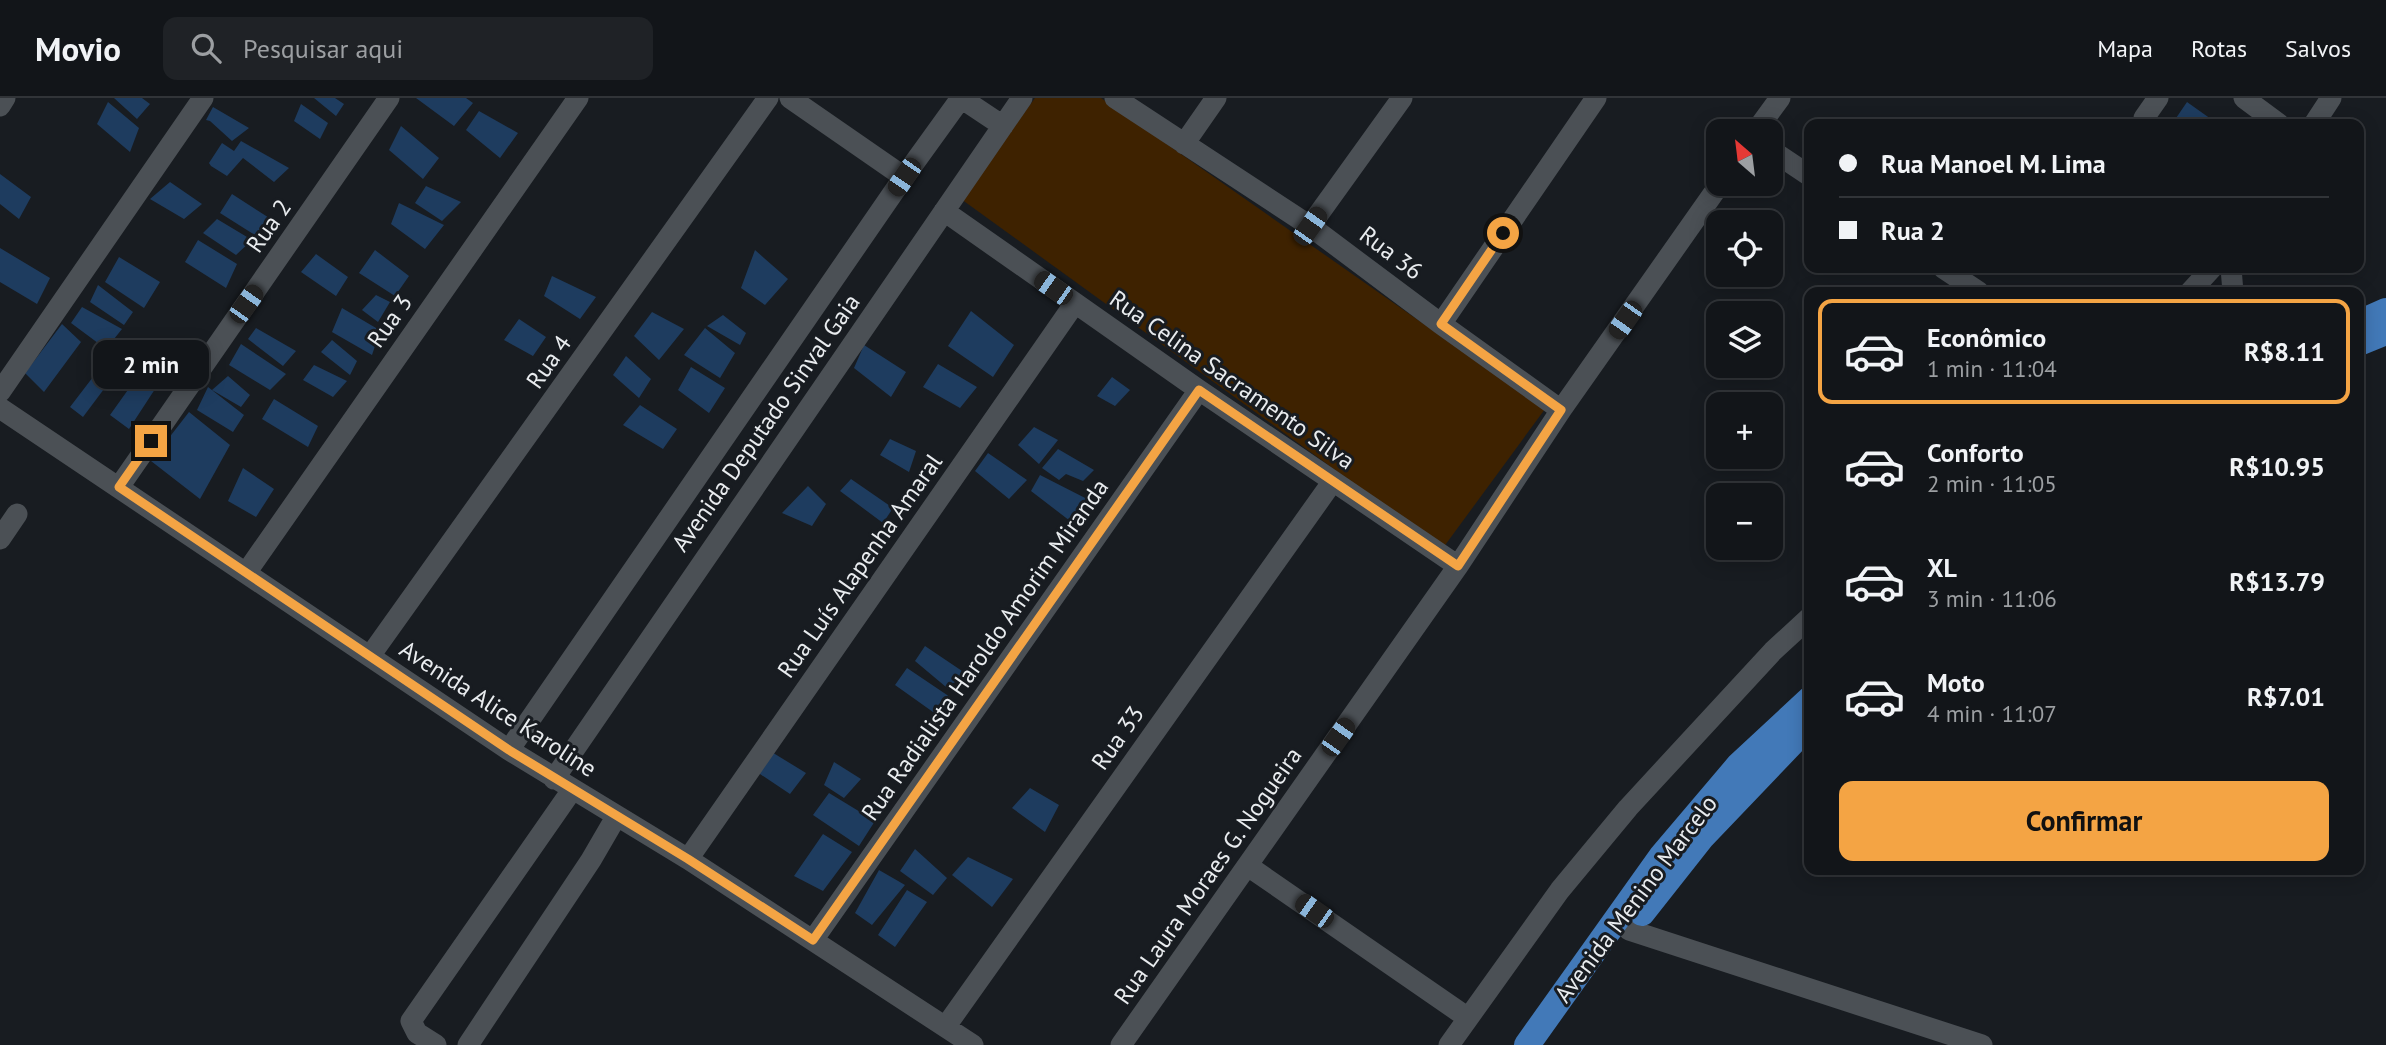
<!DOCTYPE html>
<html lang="pt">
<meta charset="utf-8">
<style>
body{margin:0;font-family:"PT Sans",sans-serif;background:#1f2226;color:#f1f3f6;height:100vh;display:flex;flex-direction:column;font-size:26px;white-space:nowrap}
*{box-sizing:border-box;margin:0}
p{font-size:23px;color:#9c9fa2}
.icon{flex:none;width:38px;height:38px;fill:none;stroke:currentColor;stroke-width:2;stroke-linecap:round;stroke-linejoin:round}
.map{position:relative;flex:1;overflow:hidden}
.sheet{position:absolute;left:1804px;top:189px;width:560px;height:588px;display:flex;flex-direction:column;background:#121519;border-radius:14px;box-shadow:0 4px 18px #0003,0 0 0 2px #313438}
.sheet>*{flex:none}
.guide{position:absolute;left:1804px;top:21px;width:560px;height:154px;border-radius:14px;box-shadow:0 4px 18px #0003,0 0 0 2px #313438;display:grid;align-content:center;height:154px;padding:0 35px;background:#121519}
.needle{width:46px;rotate:332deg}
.tools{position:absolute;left:1706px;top:21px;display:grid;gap:14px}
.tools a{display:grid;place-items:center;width:77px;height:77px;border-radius:14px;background:#121519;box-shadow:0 4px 18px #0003,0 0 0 2px #313438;font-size:35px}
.end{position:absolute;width:32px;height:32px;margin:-16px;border:9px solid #f4a444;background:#111;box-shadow:0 0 0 4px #111}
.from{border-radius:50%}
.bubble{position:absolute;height:49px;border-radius:14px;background:#121519;box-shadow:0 4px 18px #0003,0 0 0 2px #313438;font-size:23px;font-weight:600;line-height:49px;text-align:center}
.car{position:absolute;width:21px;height:42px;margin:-21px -10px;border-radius:9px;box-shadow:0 0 5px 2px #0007;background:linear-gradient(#222 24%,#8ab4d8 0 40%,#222 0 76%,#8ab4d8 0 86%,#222 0)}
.guide b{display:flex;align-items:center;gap:24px;height:66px;font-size:26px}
.guide b+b{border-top:2px solid #313438}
.guide i{width:18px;height:18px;background:#f1f3f6}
ul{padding:12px 0 0;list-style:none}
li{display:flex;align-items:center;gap:21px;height:105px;margin:0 14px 10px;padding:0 21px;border:4px solid transparent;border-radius:14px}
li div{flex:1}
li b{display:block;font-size:26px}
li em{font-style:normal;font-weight:600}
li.selected{border-color:#f4a444}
li>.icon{width:63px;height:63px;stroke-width:1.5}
.button{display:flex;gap:14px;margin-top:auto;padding:14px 35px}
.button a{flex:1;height:80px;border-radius:14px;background:#f4a444;color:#111;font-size:28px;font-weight:600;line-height:80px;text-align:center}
header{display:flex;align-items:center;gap:42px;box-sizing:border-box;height:98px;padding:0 35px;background:#121519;border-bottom:2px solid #313438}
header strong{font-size:33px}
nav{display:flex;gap:38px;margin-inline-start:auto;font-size:24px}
.search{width:490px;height:63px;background:#1f2226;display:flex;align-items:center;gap:18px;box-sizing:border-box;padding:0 24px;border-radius:14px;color:#9c9fa2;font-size:26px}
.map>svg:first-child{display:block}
.green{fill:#3e2200}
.building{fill:#1e3c5f}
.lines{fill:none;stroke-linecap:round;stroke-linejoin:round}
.minor{stroke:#4b5055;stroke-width:21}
.major{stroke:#4279b8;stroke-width:26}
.route{stroke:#f4a444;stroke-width:9}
.labels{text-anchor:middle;stroke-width:6;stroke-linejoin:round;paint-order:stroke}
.street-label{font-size:24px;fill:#e9ecef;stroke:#181c21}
</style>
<header>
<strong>Movio</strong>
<div class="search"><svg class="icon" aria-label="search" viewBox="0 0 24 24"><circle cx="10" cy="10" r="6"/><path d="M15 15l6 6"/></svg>Pesquisar aqui</div>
<nav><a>Mapa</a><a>Rotas</a><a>Salvos</a></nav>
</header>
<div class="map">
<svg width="2386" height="947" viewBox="0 0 2386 947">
<rect width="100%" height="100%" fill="#181c21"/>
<path class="green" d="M1035 0H1101L1545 311 1443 450 961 101Z"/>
<path class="building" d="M114 0H142L150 6 137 21Z
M314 0H335L344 6 336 18Z
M416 0H466L473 5 454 28Z
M108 4 139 30 130 54 97 26Z
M2187 4 2218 26H2172Z
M301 6 328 25 320 41 294 23Z
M213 9 249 30 232 43 210 23 206 22Z
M479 13 518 35 500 60 466 32Z
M401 28 439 60 423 81 389 52Z
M241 43 289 70 274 84 243 60 227 78 211 68 209 65 222 45 234 53Z
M0 76 31 99 19 121 0 106Z
M170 84 202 106 184 121 150 101Z
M426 88 461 104 442 123 415 105Z
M232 96 274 123 258 139 220 115Z
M399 105 444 127 425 151 391 126Z
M217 121 252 142 236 157 203 135Z
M198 142 237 166 226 190 185 164Z
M0 150 50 180 37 206 0 184Z
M375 152 409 178 395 198 359 175Z
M755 152 788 181 765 207 741 190Z
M316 156 348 179 336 198 301 174Z
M119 159 160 184 144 210 105 184Z
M552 178 596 199 580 221 544 198Z
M98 187 133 214 124 227 90 204Z
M376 197 390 204 378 224 362 212Z
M82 209 122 231 106 251 71 225Z
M342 210 376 230 377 242 372 257 332 234Z
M971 213 1014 247 993 279 948 248Z
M652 214 684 231 659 262 634 238Z
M723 217 746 235 740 247 707 228Z
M519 221 546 239 533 258 504 242Z
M62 226 81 244 44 294 25 275Z
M256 230 296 253 283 268 248 241Z
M705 230 735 255 720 280 684 257Z
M128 240 163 264 153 280 120 261Z
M332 242 357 263 350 277 321 254Z
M241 246 286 276 270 292 229 267Z
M864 247 906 274 891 299 854 270Z
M626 258 651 281 639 300 613 277Z
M938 266 977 289 960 310 923 289Z
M314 267 347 283 333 299 303 282Z
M691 269 725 290 709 315 678 292Z
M140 275 157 288 129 331 110 317Z
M228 278 250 297 241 309 212 292Z
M93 279 107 287 83 319 70 309Z
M1112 279 1130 292 1115 308 1097 298Z
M208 289 244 317 233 334 197 312Z
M274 301 318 328 308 349 262 321Z
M640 307 677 331 663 351 623 327Z
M189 314 230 347 200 401 151 363Z
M1034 329 1058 342 1039 366 1018 347Z
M890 341 916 353 909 374 880 357Z
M1058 351 1094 372 1083 383 1066 376 1059 382 1042 370Z
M988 355 1027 382 1009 401 975 373Z
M243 370 274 391 256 419 228 403Z
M1040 377 1091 403 1074 426 1031 393Z
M851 381 893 410 883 425 840 393Z
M808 388 826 406 812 428 782 415Z
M925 548 968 577 946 589 915 563Z
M907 570 953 601 933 614 895 587Z
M770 653 806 675 790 696 757 674Z
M834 664 861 681 844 700 824 687Z
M1030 690 1059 707 1045 734 1012 710Z
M829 695 875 723 859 748 813 717Z
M823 736 852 754 823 793 794 778Z
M915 751 947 780 933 797 900 773Z
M968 759 1013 781 992 809 952 777Z
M879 772 905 787 872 827 855 815Z
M907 792 927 804 895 849 878 837Z"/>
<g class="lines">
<path class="minor" d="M790 0 904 79
M961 0 1003 28
M1115 0 1310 128 1441 226 1561 312
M2244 0 2279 26
M0 8 5 0
M2145 26 2144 20 2158 0
M2314 26 2331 0
M1756 33 1780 0
M1184 46 1216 0
M1771 52 1810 78
M944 113 1199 292 1458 468
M1310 128 1402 0
M1943 170 1979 194
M2231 170 2233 194
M2190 194 2212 170
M1441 226 1596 0
M0 294 203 0
M0 310 509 652 688 761 973 947
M119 389 389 0
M0 441 17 416
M246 475 578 0
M370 558 768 0
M509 652 904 79 961 0
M554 681 1022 0
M688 761 1075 205
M1248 768 1468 920
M1629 832 1982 947
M813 842 1199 292
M946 928 1333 383
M436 947 417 935 411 923 572 692
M468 947 591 762 616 719
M1121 947 1458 468 1561 312 1720 86
M1449 947 1560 792 1628 710 1773 553 1810 519"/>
<path class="major" d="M2359 225 2386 213
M2359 245 2386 234
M1642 815 1702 739 1810 626
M1527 947 1661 759 1739 667 1810 601"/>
</g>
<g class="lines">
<path class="route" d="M151 343 119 389 509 652 688 761 813 842 1199 292 1458 468 1561 312 1441 226 1503 135"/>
</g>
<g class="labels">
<g class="street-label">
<text transform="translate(269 128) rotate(-55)" y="8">Rua 2</text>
<text transform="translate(1391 155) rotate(37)" y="8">Rua 36</text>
<text transform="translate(390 223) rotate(-55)" y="8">Rua 3</text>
<text transform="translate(549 264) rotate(-55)" y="8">Rua 4</text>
<text transform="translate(1232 282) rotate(35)" y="8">Rua Celina Sacramento Silva</text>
<text transform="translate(766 325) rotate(-55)" y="8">Avenida Deputado Sinval Gaia</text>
<text transform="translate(860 468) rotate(-55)" y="8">Rua Luís Alapenha Amaral</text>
<text transform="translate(985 552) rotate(-55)" y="8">Rua Radialista Haroldo Amorim Miranda</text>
<text transform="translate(498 611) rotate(33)" y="8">Avenida Alice Karoline</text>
<text transform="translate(1118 640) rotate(-55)" y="8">Rua 33</text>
<text transform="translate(1208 778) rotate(-55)" y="8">Rua Laura Moraes G. Nogueira</text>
<text transform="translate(1636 801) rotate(-53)" y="8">Avenida Menino Marcelo</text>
</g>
</g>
</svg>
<div class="tools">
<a><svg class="needle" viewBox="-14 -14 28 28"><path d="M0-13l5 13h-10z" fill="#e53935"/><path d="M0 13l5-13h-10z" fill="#9c9fa2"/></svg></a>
<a><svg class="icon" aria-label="locate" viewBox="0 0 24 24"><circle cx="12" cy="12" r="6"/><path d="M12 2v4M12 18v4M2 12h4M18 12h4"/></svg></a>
<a><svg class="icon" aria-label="layers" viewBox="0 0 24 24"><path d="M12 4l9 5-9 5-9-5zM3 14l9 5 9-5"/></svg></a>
<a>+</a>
<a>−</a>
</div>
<i class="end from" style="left:1503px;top:135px"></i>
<i class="end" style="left:151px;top:343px"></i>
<div class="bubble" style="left:93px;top:242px;width:116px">2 min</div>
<i class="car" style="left:904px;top:79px;rotate:214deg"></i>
<i class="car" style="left:1310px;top:128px;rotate:35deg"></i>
<i class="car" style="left:1053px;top:190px;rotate:305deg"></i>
<i class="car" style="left:246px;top:206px;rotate:35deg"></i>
<i class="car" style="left:1625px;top:222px;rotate:215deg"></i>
<i class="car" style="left:1338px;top:639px;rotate:35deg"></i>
<i class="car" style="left:1314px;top:813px;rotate:305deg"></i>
<div class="guide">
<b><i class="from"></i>Rua Manoel M. Lima</b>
<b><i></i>Rua 2</b>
</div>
<section class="sheet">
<ul>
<li class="selected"><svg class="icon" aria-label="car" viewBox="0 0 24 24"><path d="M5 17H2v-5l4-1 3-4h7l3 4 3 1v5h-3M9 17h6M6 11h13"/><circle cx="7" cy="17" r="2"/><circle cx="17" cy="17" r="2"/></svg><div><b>Econômico</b><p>1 min · 11:04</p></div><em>R$8.11</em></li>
<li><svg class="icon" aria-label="car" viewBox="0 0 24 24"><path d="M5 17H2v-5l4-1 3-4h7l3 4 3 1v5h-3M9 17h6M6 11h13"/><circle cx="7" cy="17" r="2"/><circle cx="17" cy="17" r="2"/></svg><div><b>Conforto</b><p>2 min · 11:05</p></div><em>R$10.95</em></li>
<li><svg class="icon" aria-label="car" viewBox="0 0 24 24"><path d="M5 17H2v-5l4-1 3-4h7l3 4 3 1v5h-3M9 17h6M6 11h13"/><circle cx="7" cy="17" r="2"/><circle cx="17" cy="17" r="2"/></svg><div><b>XL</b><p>3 min · 11:06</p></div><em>R$13.79</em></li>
<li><svg class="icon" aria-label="car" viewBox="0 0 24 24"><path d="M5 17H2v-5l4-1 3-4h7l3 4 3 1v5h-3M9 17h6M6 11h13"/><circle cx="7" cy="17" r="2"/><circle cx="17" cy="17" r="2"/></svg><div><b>Moto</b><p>4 min · 11:07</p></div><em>R$7.01</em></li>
</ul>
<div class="button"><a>Confirmar</a></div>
</section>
</div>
